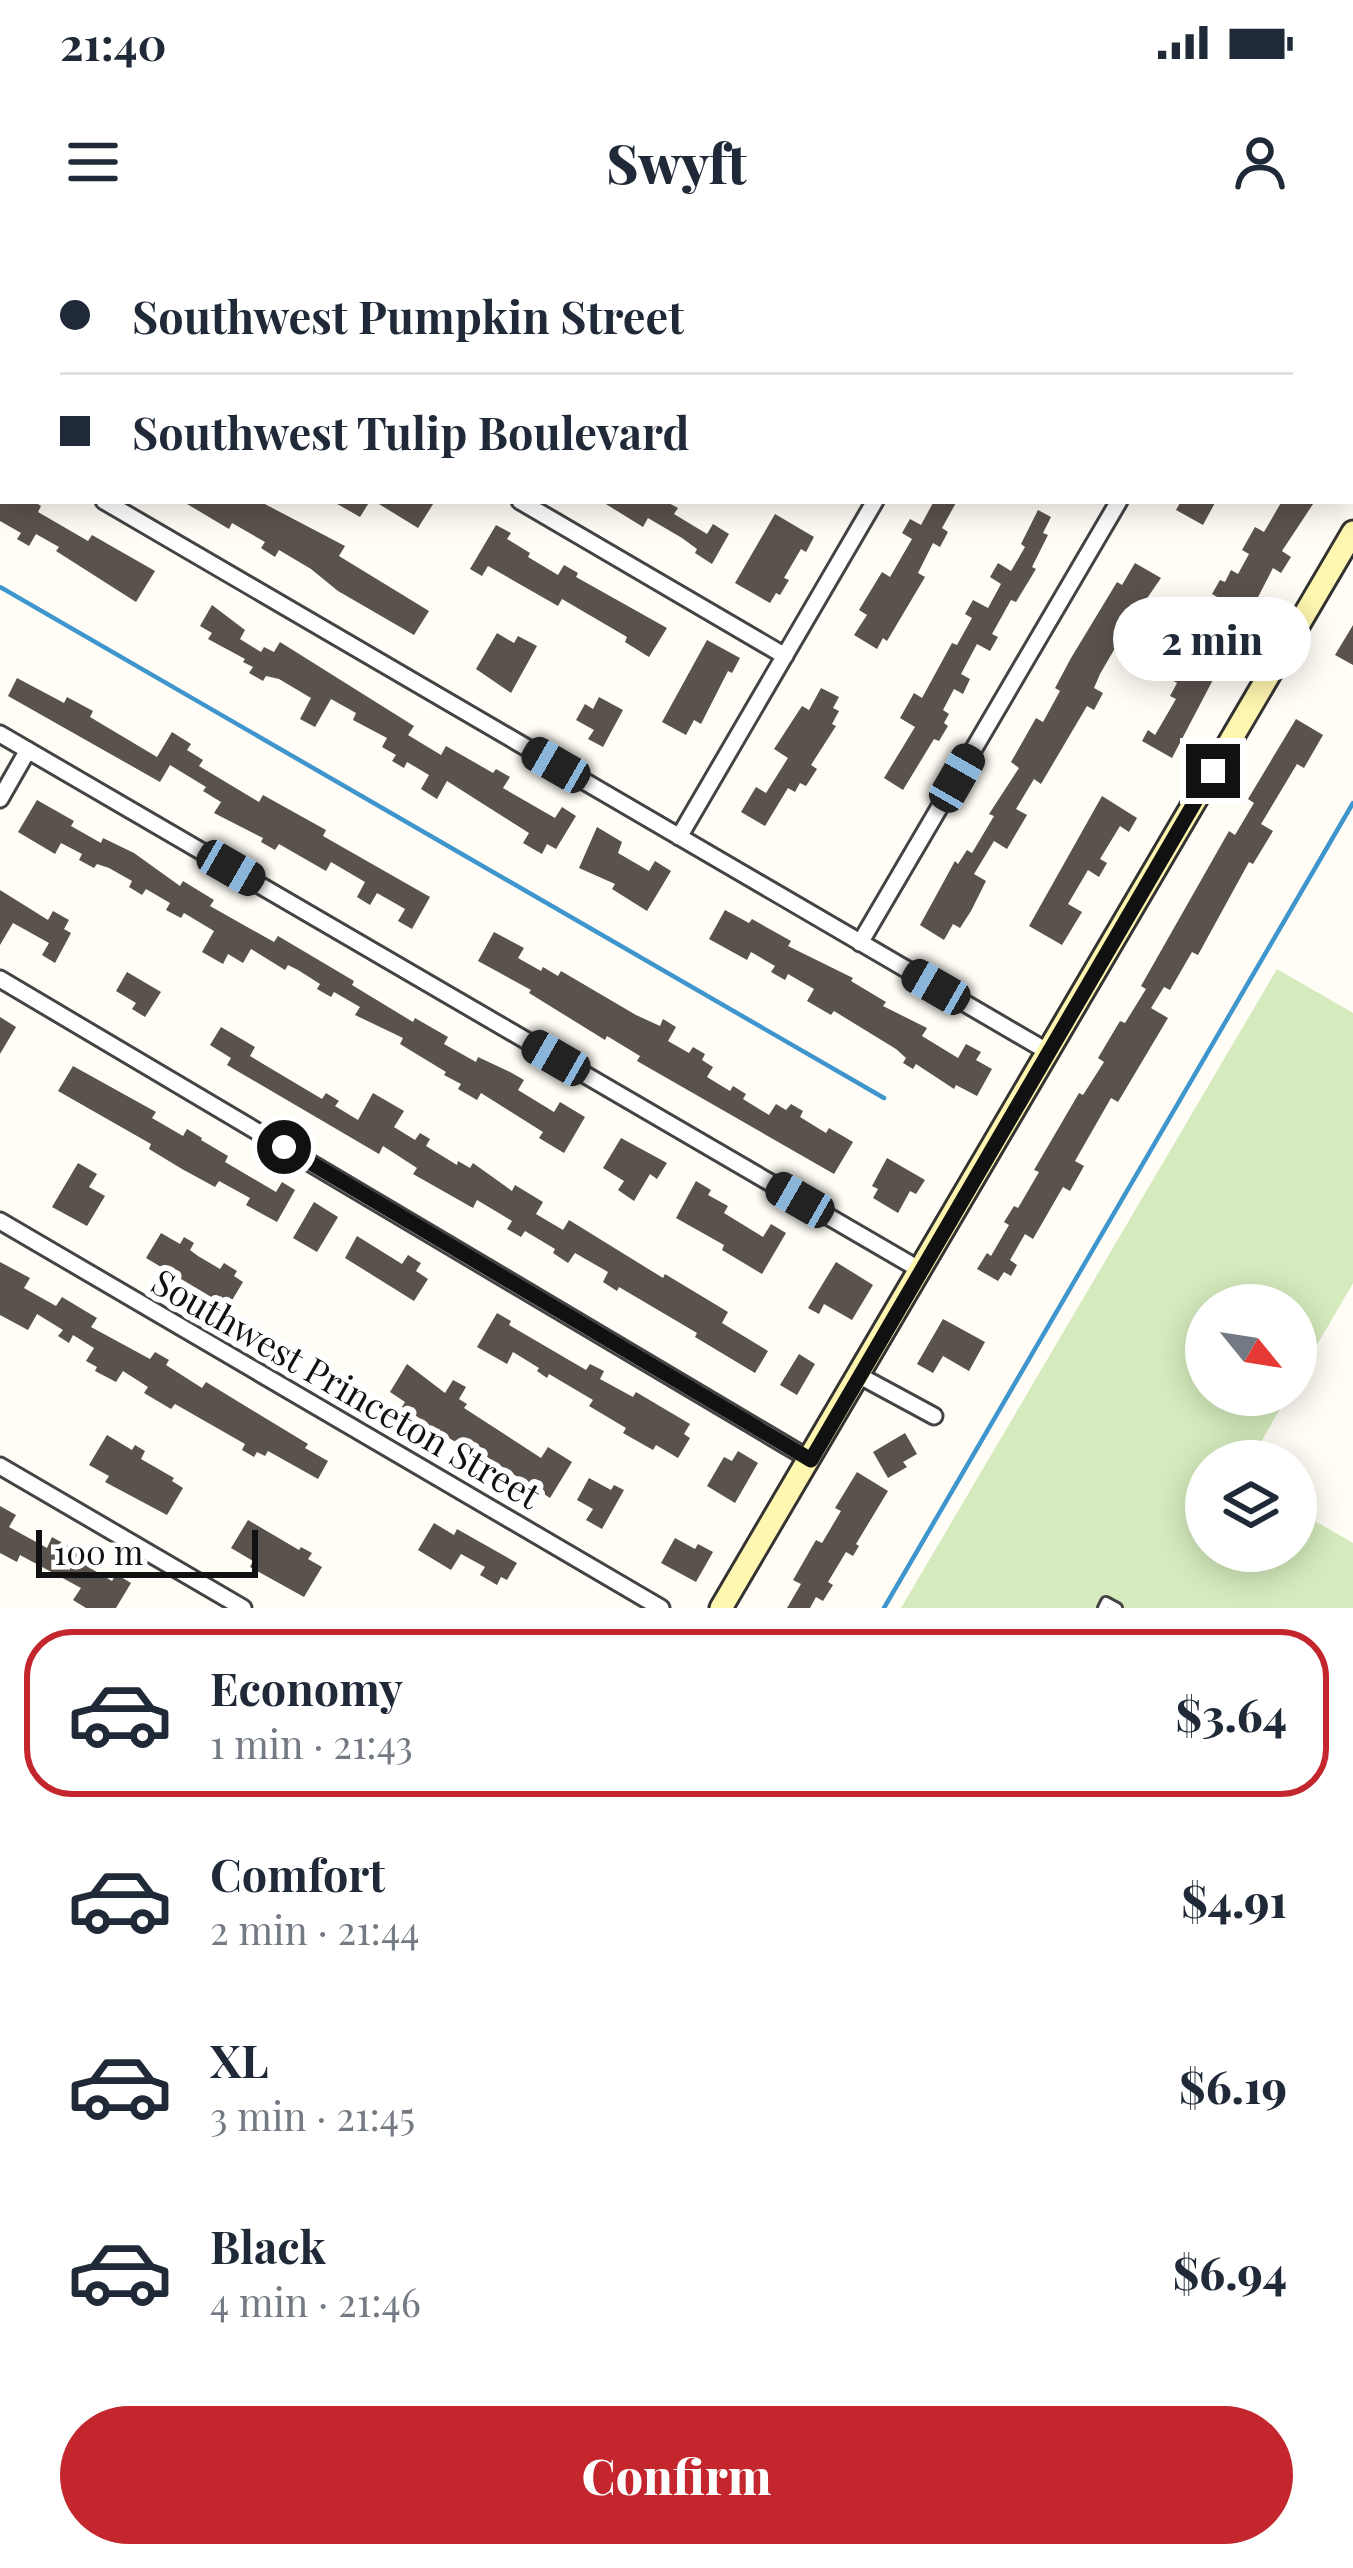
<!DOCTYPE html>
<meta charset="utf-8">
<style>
body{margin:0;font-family:"Playfair Display",serif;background:#f6f6f7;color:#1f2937;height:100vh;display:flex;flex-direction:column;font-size:45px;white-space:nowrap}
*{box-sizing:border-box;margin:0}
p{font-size:39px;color:#747a83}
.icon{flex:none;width:66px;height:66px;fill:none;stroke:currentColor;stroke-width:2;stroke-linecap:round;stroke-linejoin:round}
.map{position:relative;height:1368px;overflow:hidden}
.side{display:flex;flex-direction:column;background:#fff;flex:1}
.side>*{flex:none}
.guide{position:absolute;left:0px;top:0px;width:1353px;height:264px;box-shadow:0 6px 30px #0003;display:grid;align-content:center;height:264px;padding:0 60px;background:#fff}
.needle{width:78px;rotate:120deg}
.controls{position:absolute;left:1185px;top:1044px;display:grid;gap:24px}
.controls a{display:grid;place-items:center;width:132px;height:132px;border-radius:50%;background:#fff;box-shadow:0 6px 30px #0003;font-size:60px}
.scale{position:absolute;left:36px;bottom:30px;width:222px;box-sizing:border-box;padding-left:12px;border:6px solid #111;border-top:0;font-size:33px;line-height:42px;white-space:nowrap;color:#111;-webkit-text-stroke:9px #fff;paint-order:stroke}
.end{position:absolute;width:54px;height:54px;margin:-27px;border:15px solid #111;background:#fff;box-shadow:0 0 0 6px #fff}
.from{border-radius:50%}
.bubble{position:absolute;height:84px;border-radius:42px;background:#fff;box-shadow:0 6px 30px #0003;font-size:39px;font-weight:800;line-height:84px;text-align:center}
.car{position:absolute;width:36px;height:72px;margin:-36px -18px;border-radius:15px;box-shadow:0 0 9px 3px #0007;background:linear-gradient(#222 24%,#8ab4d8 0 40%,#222 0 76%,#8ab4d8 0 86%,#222 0)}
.guide b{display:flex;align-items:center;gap:42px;height:114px;font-size:45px}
.guide b+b{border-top:3px solid #e0e1e3}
.guide i{width:30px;height:30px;background:#1f2937}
ul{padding:21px 0 0;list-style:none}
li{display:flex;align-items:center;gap:36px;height:168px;margin:0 24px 18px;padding:0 36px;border:6px solid transparent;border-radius:48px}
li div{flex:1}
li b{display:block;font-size:45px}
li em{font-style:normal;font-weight:800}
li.selected{border-color:#c4262e}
li>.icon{width:108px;height:108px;stroke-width:1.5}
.action{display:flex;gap:24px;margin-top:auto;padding:24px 60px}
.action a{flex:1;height:138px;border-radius:72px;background:#c4262e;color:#fff;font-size:48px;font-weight:800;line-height:138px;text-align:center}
.status{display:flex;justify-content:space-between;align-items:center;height:84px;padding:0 60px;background:#fff;direction:ltr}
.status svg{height:33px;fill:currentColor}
header{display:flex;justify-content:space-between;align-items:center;height:156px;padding:0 60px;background:#fff;font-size:54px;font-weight:800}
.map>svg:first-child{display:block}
.green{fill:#d5ebbd}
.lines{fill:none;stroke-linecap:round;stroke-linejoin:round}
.stream{stroke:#3f96cf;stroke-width:4.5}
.building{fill:#5a524d}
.lane-casing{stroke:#444;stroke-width:14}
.street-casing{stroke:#444;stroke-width:21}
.secondary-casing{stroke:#333;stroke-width:27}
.lane{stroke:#fff;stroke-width:8}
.street{stroke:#fff;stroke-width:15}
.secondary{stroke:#fff6b0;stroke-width:21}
.route{stroke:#111;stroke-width:15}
.labels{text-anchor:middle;stroke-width:12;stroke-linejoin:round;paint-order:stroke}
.street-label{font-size:36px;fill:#111;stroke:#fff}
</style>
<div class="status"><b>21:40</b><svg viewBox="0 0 49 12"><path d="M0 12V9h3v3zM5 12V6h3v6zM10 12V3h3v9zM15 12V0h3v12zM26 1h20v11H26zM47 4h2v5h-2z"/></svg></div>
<header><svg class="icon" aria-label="menu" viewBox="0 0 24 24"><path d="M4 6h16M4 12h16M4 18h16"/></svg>Swyft<svg class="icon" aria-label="person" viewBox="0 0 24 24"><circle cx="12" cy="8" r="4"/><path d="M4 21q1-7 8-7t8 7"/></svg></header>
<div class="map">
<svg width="1353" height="1368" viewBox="0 0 1353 1368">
<rect width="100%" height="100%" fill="#fffdf5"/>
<path class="green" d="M1277 729 1353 773V1043L1296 1141V1065H1206V1155H1288L1250 1221H1206V1311H1296V1270L1353 1303V1368H901Z"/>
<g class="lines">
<path class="stream" d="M0 347 884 858
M884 1368 1353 563"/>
</g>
<path class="building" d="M0 261H33L41 266 38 272 88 301 92 295 155 331 136 362 56 311 59 307 36 294 29 306 17 299 21 293 0 281Z
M182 261H259L345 306 339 316 429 371 414 395 338 351 311 329 279 310 275 317 261 308 265 302 232 283 229 289Z
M332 261H370L360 277Z
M374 261H435L418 288Z
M601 261H665L678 268 674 274 707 294 713 284 729 294 712 324 695 313 697 309 682 298 648 278 643 287Z
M934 261H957L942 288 948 292 940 307 933 303 918 333 925 337 887 401 883 398 877 409 854 395 867 375 859 370 882 332 890 337 912 299 902 293 910 279 921 285Z
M1181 261H1216L1203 285 1176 270Z
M1282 261H1315L1282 311 1291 317 1281 333 1273 328 1256 361 1260 363 1216 434 1172 518 1142 501 1148 490 1155 495 1176 459 1170 456 1177 443 1163 435 1177 411 1194 421 1229 364 1212 354 1220 340 1225 342 1231 330 1238 334 1249 314 1242 310 1255 287 1264 292Z
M1038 270 1051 277 1043 293 1048 295 1032 327 1036 329 1016 362 1011 360 992 394 998 397 990 411 977 404 961 434 970 439 963 454 954 449 943 470 949 474 944 483 948 486 939 501 934 499 903 550 884 538 915 487 900 478 914 453 922 458 952 403 957 405 972 378 965 374 973 360 988 368 1001 344 990 337 998 323 1011 331 1025 307 1021 304Z
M775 274 814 297 806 312 801 309 784 338 789 340 780 355 776 353 770 363 735 343Z
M496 285 511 293 507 299 530 313 528 317 558 335 564 325 578 333 576 337 667 388 649 417 625 402 627 397 562 359 558 366 488 326 482 336 470 329Z
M1135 323 1161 338 1123 393 1130 397 1124 407 1118 403 1100 434 1094 448 1103 453 1094 470 1087 466 1041 544 1034 539 1016 569 1027 575 1007 609 994 601 974 634 986 641 971 671 960 688 953 684 944 700 920 685 955 621 958 624 967 610 972 613 994 576 989 574 1019 528 1011 522 1036 478 1043 482 1060 451 1055 448 1071 418 1117 342 1122 345Z
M212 365 245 390 240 399 261 412 264 407 274 412 280 402 414 486 408 495 441 515 446 506 493 533 496 529 510 537 503 548 555 578 562 567 576 576 556 609 547 604 542 614 523 603 529 593 447 541 437 559 421 549 429 535 407 522 404 528 392 521 396 515 382 507 387 498 353 480 356 473 331 459 315 487 300 479 311 458 279 439 266 436 263 441 249 433 253 427 243 422 245 419 208 399 212 393 200 386Z
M1353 385V425L1335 415Z
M497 393 514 403 518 396 537 406 511 453 476 429Z
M707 400 740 418 732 433 728 431 701 484 694 480 686 495 662 482Z
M17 438 64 463 67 457 93 471 90 477 157 517 172 492 191 504 187 510 203 520 199 526 259 562 263 555 326 590 323 596 430 657 412 689 398 681 405 669 377 653 370 665 357 657 365 642 331 622 326 631 279 604 275 610 261 602 263 598 214 573 221 562 203 551 206 547 170 525 160 542 8 456Z
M821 448 839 457 833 468 839 471 832 484 836 486 811 525 817 529 806 546 800 543 795 552 788 548 765 586 741 572 756 547 766 553 788 518 774 509 802 466 809 470Z
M599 457 623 470 603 507 588 499 594 490 576 480 585 464 593 469Z
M1296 479 1323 495 1304 528 1297 524 1261 584 1273 591 1253 624 1249 622 1198 715 1192 712 1170 750 1164 747 1151 768 1168 778 1118 862 1111 858 1075 921 1084 926 1070 951 1063 947 1033 999 1025 994 1010 1020 1017 1025 1011 1036 1004 1032 998 1041 977 1029 987 1013 991 1016 1009 985 1004 982 1014 966 1018 968 1039 932 1034 930 1079 853 1083 855 1104 822 1098 818 1120 781 1125 783 1146 749 1141 746 1229 591 1235 595 1254 563 1248 559Z
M1102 556 1137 578 1129 592 1120 586 1100 619 1107 623 1099 637 1088 630 1068 664 1082 672 1062 705 1029 686Z
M37 560 74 581 71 586 101 603 103 598 134 613 180 646 183 641 214 660 210 666 274 702 278 696 354 741 352 745 413 782 415 778 448 797 444 804 476 822 478 817 510 832 524 840 518 850 554 872 560 862 585 877 564 913 539 898 543 892 481 853 477 860 458 849 461 844 444 835 446 832 400 804 403 798 355 775 360 767 334 752 331 757 317 749 320 744 298 730 288 725 285 730 251 709 243 723 228 714 223 724 202 712 214 691 184 673 181 678 166 670 170 663 146 649 142 655 129 647 132 641 109 628 97 624 94 628 79 620 82 614 61 603 55 614 18 592Z
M597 587 622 602 618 613 649 631 655 621 671 631 647 671 612 649 615 644 579 628Z
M0 650 48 680 53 671 69 680 64 689 71 693 55 723 42 715 49 703 13 683 0 705Z
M725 670 749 683 752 679 791 701 788 706 853 738 851 741 886 762 883 766 927 788 922 796 958 818 966 804 981 812 976 820 992 829 977 856 956 845 954 849 916 824 913 829 903 823 906 818 896 809 834 771 831 775 807 761 814 749 788 734 785 740 771 732 775 726 751 712 747 720 709 699Z
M494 692 524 708 518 718 541 731 543 727 558 736 561 731 636 775 660 786 663 779 676 787 668 801 689 813 693 807 705 814 702 820 713 827 707 837 730 851 733 846 746 854 743 859 769 875 776 864 786 870 791 864 803 871 800 877 826 893 829 888 853 902 834 934 637 821 640 816 607 796 605 800 529 753 531 750 478 721Z
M127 732 161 752 145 777 132 769 136 763 116 751Z
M0 777 16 787 0 814Z
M221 787 255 807 250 816 322 859 326 853 339 861 335 866 358 880 373 853 404 871 394 887 415 900 420 893 430 899 426 906 457 925 458 921 470 928 473 923 512 951 515 945 543 962 536 974 563 990 569 980 663 1038 665 1034 728 1072 722 1083 768 1111 755 1133 695 1097 697 1093 619 1047 617 1051 603 1042 608 1032 575 1013 568 1023 553 1013 555 1009 525 991 521 997 507 989 512 981 477 960 473 968 413 934 417 928 383 906 379 914 227 825 231 818 210 805Z
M73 826 156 872 152 878 183 896 187 889 202 898 201 900 228 916 225 922 276 952 282 942 295 950 277 982 246 965 250 958 219 941 215 947 182 929 149 909 151 904 58 851Z
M621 898 667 923 657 939 650 934 634 961 618 950 624 941 603 928Z
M887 918 925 940 916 954 910 951 898 973 873 958 878 949 872 946Z
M78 923 97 934 89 947 105 956 87 986 52 967Z
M696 941 711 950 708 955 728 966 724 973 763 997 771 984 786 993 762 1034 722 1010 724 1005 676 978Z
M314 962 338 977 317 1012 293 998Z
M161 993 180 1004 184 997 194 1003 190 1010 198 1016 220 1029 224 1023 237 1031 234 1036 243 1042 228 1067 146 1018Z
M357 996 402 1024 408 1015 421 1023 416 1031 428 1039 414 1061 345 1018Z
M0 1022 30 1038 24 1048 56 1066 62 1057 97 1078 91 1087 150 1119 155 1112 169 1120 166 1125 202 1148 206 1142 308 1204 305 1208 328 1221 318 1239 268 1211 265 1216 257 1212 254 1217 242 1210 245 1204 175 1164 171 1169 144 1153 148 1147 123 1131 116 1142 95 1131 97 1127 86 1121 94 1108 73 1095 69 1103 58 1096 63 1090 37 1074 28 1090 0 1075Z
M836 1022 873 1045 852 1080 824 1064 819 1074 808 1068Z
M497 1073 511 1081 509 1085 586 1130 590 1124 604 1131 600 1139 633 1157 636 1152 690 1184 684 1194 690 1198 678 1218 656 1205 653 1210 623 1193 626 1188 589 1166 593 1160 549 1134 547 1138 537 1131 539 1128 513 1112 507 1124 477 1107Z
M943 1079 985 1102 969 1131 943 1116 933 1133 917 1124Z
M799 1114 815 1124 797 1155 780 1145Z
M407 1124 445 1153 453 1140 466 1147 459 1159 467 1164 464 1168 541 1218 548 1207 572 1222 550 1258 465 1203 464 1206 425 1186 427 1183 402 1167 405 1162 390 1152Z
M905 1193 917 1214 903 1222 907 1227 888 1238 873 1212Z
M107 1195 132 1210 135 1205 145 1211 141 1219 174 1238 172 1241 183 1248 167 1275 105 1242 109 1236 89 1225Z
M738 1211 758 1223 735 1263 707 1246 724 1217 732 1221Z
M857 1232 888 1251 856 1304 859 1306 853 1316 846 1312 828 1342 833 1345 823 1361 816 1357 810 1368H787L801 1344 793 1340 816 1300 822 1303 841 1271 835 1268Z
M589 1238 611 1250 614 1245 624 1250 602 1289 586 1280 593 1269 577 1260Z
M0 1266 16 1275 9 1287 47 1308 52 1297 79 1312 75 1319 112 1341 116 1334 131 1343 116 1368H86L73 1360 81 1348 20 1315 17 1322 0 1313Z
M248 1280 299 1310 301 1307 312 1313 308 1319 322 1327 304 1357 250 1327 253 1321 231 1308Z
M434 1283 454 1295 457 1289 517 1323 507 1340 501 1337 497 1345 480 1335 485 1327 461 1314 451 1330 418 1310Z
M675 1298 695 1309 698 1304 713 1312 696 1342 661 1323Z"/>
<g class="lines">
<defs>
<path id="lane" d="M1103 1368 1106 1362 1117 1368"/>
<path id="street" d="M75 0 80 3
M489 0 494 3
M904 0 909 3
M1025 3 1027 0
M1269 3 1271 0
M0 200 3 202
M104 261 1050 813
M520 261 785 416
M0 494 922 1031
M0 559 28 510
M679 597 875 261
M860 703 1119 261
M0 739 811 1220
M0 981 661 1368
M860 1136 934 1176
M0 1226 243 1368"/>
<path id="secondary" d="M721 1368 1353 292"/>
</defs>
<use href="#lane" class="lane-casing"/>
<use href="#street" class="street-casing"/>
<use href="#secondary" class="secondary-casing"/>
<use href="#lane" class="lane"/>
<use href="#street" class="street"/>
<use href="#secondary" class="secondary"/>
</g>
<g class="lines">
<path class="route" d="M284 907 811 1220 1213 531"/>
</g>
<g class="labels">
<g class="street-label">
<text transform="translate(346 1149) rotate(30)" y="13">Southwest Princeton Street</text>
</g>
</g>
</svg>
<div class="controls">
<a><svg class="needle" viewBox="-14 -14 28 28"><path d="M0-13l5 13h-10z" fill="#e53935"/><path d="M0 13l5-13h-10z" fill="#747a83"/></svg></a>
<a><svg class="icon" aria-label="layers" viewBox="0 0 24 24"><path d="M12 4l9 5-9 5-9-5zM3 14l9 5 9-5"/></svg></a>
</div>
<div class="scale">100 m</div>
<i class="end from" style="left:284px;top:907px"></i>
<i class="end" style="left:1213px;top:531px"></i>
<div class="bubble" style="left:1113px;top:357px;width:198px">2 min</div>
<i class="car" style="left:556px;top:525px;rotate:300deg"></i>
<i class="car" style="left:957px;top:538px;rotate:30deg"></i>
<i class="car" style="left:231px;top:628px;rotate:120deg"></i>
<i class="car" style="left:936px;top:747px;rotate:300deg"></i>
<i class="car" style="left:556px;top:818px;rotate:300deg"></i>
<i class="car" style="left:800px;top:960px;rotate:300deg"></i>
<div class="guide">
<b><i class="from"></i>Southwest Pumpkin Street</b>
<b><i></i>Southwest Tulip Boulevard</b>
</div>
</div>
<section class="side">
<ul>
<li class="selected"><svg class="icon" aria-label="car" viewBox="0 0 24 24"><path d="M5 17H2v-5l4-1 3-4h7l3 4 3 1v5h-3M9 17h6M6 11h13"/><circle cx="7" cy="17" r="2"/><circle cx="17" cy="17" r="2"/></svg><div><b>Economy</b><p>1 min · 21:43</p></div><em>$3.64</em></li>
<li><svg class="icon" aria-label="car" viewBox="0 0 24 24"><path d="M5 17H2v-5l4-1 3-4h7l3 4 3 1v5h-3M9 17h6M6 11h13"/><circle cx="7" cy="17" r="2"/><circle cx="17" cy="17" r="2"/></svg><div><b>Comfort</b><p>2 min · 21:44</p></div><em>$4.91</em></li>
<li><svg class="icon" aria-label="car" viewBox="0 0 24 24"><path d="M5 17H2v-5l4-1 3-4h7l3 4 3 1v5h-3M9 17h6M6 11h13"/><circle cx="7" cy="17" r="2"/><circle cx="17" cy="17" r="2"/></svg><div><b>XL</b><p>3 min · 21:45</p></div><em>$6.19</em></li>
<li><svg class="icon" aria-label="car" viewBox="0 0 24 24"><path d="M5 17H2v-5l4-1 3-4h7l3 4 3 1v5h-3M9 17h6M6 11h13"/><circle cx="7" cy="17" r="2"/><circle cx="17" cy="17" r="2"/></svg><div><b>Black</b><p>4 min · 21:46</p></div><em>$6.94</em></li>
</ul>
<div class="action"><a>Confirm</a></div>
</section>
